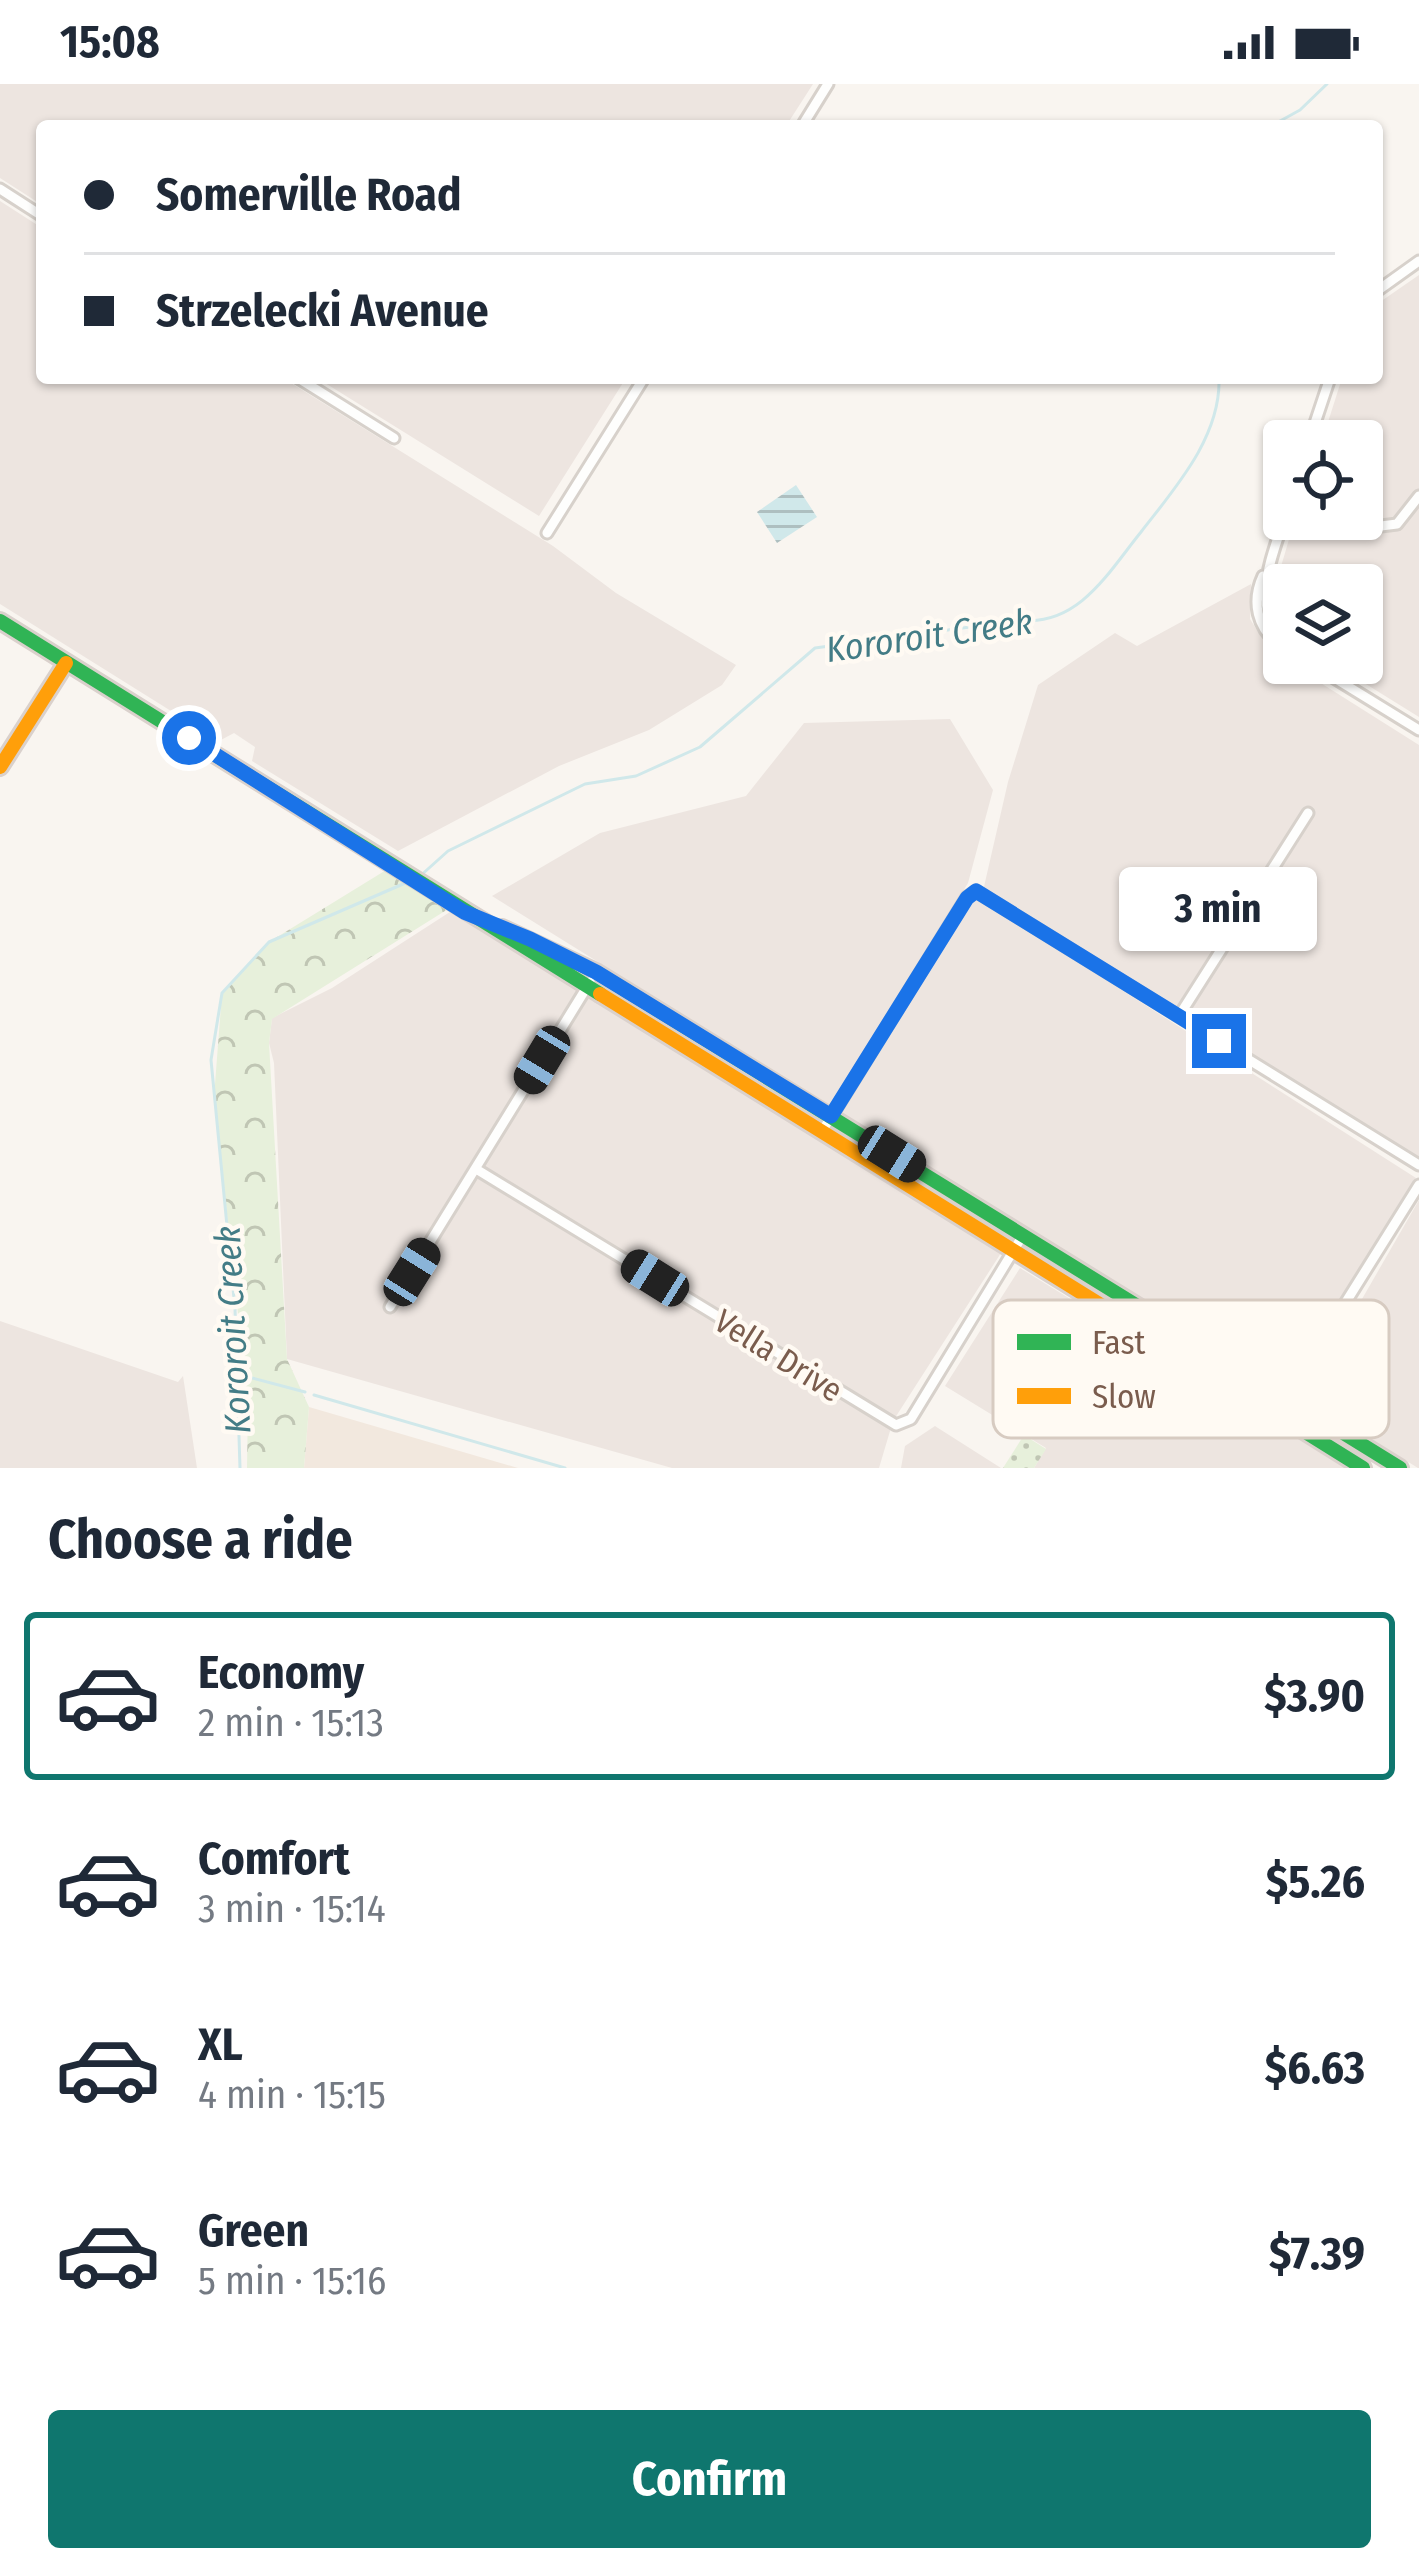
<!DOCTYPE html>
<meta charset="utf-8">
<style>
body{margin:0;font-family:"Fira Sans Condensed",sans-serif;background:#f6f6f7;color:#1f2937;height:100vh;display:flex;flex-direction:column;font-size:45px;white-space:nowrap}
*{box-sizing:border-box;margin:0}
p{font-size:39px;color:#747a83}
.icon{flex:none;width:66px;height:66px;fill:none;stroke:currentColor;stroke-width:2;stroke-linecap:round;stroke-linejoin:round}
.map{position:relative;height:1384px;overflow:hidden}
.panel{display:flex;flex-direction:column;background:#fff;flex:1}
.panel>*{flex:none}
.hud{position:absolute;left:36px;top:36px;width:1347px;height:264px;border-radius:12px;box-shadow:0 3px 9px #0004;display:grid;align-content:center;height:264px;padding:0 48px;background:#fff}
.tools{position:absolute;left:1263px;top:336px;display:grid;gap:24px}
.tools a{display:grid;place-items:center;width:120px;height:120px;border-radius:12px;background:#fff;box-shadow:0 3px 9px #0004;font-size:60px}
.end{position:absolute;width:54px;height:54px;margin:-27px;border:15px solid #1a73e8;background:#fff;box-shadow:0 0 0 6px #fff}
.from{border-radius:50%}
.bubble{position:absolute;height:84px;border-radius:12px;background:#fff;box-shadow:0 3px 9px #0004;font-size:39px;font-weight:700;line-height:84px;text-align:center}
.car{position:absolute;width:36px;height:72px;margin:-36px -18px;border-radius:15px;box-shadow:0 0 9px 3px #0007;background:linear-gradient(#222 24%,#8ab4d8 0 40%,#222 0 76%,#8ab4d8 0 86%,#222 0)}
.hud b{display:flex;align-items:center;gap:42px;height:114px;font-size:45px}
.hud b+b{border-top:3px solid #e0e1e3}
.hud i{width:30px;height:30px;background:#1f2937}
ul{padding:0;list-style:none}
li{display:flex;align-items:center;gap:36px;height:168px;margin:0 24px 18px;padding:0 24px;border:6px solid transparent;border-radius:12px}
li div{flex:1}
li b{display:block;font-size:45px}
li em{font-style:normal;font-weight:700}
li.current{border-color:#0f766e}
li>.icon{width:108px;height:108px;stroke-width:1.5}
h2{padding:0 48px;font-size:54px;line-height:144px}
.primary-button{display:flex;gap:24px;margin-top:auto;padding:24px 48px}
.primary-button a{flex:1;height:138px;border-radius:12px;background:#0f766e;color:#fff;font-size:48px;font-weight:700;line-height:138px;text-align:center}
.status{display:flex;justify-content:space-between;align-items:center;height:84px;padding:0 60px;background:#fff;direction:ltr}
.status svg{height:33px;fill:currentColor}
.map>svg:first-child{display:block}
.residential{fill:#f2e8de}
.industrial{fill:#ede5e0}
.grass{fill:url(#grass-dots)}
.park{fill:url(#park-crowns)}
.water{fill:url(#water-rules)}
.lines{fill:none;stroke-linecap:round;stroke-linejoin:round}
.stream{stroke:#d0e8ea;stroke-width:3}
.street-casing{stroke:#d7d1cb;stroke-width:15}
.fast-casing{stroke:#dad1cc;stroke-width:20}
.slow-casing{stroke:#dad1cc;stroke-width:20}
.street{stroke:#fefefd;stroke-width:9}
.fast{stroke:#30b455;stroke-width:14}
.slow{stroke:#ff9f0a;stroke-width:14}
.route{stroke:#1a73e8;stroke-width:15}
.labels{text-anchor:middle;stroke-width:9;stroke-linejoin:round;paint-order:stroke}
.street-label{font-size:33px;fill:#7a5c4d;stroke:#fffaf3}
.water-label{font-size:36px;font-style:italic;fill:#437c86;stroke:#fffaf3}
.key{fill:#fffaf3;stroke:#d7cbc1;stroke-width:3}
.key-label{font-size:33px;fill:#7a5c4d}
</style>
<div class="status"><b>15:08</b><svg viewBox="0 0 49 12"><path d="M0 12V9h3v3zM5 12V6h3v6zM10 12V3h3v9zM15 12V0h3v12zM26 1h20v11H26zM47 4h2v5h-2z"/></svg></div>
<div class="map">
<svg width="1419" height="1384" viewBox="0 0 1419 1384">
<defs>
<pattern id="grass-dots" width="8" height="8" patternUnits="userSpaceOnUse" patternTransform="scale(3)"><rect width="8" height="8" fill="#e7f0db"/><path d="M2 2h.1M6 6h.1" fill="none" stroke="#c0c6b4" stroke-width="1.8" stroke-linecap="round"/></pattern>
<pattern id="park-crowns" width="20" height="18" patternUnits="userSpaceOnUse" patternTransform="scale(3)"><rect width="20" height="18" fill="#e7f0db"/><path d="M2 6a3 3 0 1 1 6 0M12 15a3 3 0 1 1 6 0" fill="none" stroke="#c0c6b4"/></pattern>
<pattern id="water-rules" width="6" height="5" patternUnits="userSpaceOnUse" patternTransform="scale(3)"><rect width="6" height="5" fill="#d0e8ea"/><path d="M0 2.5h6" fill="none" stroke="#aebfc0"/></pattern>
</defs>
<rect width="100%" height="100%" fill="#f9f5f0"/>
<path class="residential" d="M309 1323 518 1384H304Z"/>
<path class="industrial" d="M0 0H813L786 42H42V121L0 94Z
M0 117 42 144V294H283L553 462 616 509 736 581 722 601 649 646 559 682 398 767 252 677 255 663 234 649 219 657 0 520Z
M1419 191V633L1332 579H1362V501H1284V548L1275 534 1272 513 1295 435H1362V357H1322L1342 294H1377V220Z
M317 294H626L539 432Z
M1251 500 1250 535 1270 567 1419 661V1076L983 807 1008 698 1038 601 1115 549 1137 562Z
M950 635 993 706 968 799 833 1024 492 812 600 749 746 712 804 639Z
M973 811 1416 1094 1285 1303 838 1031Z
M453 826 1001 1169 893 1337 879 1384H672L287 1275 274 979 269 959 272 934 332 904Z
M1419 1116V1384H1418L1305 1314Z
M1020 1184 1345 1384H1034L1046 1364 945 1302Z
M0 1237 178 1298 183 1292 197 1384H0Z
M935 1342 938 1344 1001 1384H901L905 1362Z"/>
<path class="grass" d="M1024 1351 1046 1365 1034 1384H1003Z"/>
<path class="park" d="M391 783 453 822 272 935 269 959 287 1275 309 1323 304 1384H247L248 1320 214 1013 222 909 269 858Z"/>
<path class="water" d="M796 401 817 433 777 459 757 428Z"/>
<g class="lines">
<path class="stream" d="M1271 42 1300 26 1327 0
M419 793 448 767 585 700 636 692 700 663 815 564 1022 536C1079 542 1110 486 1141 448 1175 404 1221 353 1219 294
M237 1290 305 1308
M314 1311 565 1384
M240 1384 235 1225 211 976 222 909 269 858 410 797"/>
<defs>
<path id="street" d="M802 42 828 0
M0 105 42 132
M1377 207 1419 177
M298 294 394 354
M1309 357 1330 294
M1362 433 1381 442 1397 440 1419 412
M1284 435C1270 479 1251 521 1284 560
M547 449 644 294
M1263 492C1251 518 1257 544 1280 562
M1310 579 1419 646
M1179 932 1308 729
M821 1049 967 813 976 807 1419 1081
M476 1085 896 1341 911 1335 1023 1151
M390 1223 590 898
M1279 1332 1286 1314 1419 1101"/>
<path id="fast" d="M0 537 600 910
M502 844 596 888 1400 1384
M1204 1285 1363 1384"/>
<path id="slow" d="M0 683 66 579
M600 910 1204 1285"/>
</defs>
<use href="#street" class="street-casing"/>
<use href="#fast" class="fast-casing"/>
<use href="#slow" class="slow-casing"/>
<use href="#street" class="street"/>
<use href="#fast" class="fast"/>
<use href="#slow" class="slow"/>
</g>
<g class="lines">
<path class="route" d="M189 654 464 828 530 855 596 888 831 1032 967 814 976 807 1219 957"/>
</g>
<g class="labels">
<g class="street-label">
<text transform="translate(779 1271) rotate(32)" y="12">Vella Drive</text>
</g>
<g class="water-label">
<text transform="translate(929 551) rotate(-8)" y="13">Kororoit Creek</text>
<text transform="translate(232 1246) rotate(-93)" y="13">Kororoit Creek</text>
</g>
</g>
<rect x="993" y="1216" width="396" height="138" rx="18" class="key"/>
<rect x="1017" y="1250" width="54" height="16" fill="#30b455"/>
<rect x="1017" y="1304" width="54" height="16" fill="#ff9f0a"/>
<g class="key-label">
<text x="1092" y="1270">Fast</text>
<text x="1092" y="1324">Slow</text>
</g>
</svg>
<div class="tools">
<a><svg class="icon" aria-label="locate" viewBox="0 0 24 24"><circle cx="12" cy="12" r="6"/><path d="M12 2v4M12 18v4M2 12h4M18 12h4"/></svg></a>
<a><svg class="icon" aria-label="layers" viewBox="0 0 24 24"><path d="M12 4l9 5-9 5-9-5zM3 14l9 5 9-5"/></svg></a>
</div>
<i class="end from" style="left:189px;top:654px"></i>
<i class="end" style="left:1219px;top:957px"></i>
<div class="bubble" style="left:1119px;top:783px;width:198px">3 min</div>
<i class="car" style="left:542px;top:976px;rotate:211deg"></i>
<i class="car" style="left:892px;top:1070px;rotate:122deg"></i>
<i class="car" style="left:412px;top:1188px;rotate:32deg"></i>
<i class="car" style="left:655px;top:1194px;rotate:302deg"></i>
<div class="hud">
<b><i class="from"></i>Somerville Road</b>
<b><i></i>Strzelecki Avenue</b>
</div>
</div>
<section class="panel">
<h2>Choose a ride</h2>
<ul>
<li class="current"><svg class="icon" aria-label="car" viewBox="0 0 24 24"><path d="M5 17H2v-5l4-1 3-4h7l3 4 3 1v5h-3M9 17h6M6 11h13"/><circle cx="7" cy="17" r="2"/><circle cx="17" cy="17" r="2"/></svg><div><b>Economy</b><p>2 min · 15:13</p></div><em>$3.90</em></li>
<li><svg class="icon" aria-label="car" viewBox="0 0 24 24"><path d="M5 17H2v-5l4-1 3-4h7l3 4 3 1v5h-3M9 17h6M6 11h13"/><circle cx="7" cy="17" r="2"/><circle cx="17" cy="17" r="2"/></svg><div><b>Comfort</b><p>3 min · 15:14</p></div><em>$5.26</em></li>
<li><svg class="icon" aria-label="car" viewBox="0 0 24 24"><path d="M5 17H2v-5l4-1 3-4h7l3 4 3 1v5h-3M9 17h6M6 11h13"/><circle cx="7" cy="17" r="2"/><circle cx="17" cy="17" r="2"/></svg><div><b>XL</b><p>4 min · 15:15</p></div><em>$6.63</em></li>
<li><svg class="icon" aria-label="car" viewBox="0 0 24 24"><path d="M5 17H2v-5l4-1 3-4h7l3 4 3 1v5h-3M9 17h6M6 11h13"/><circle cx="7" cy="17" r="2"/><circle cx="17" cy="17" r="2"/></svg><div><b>Green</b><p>5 min · 15:16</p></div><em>$7.39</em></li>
</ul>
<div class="primary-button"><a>Confirm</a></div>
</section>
